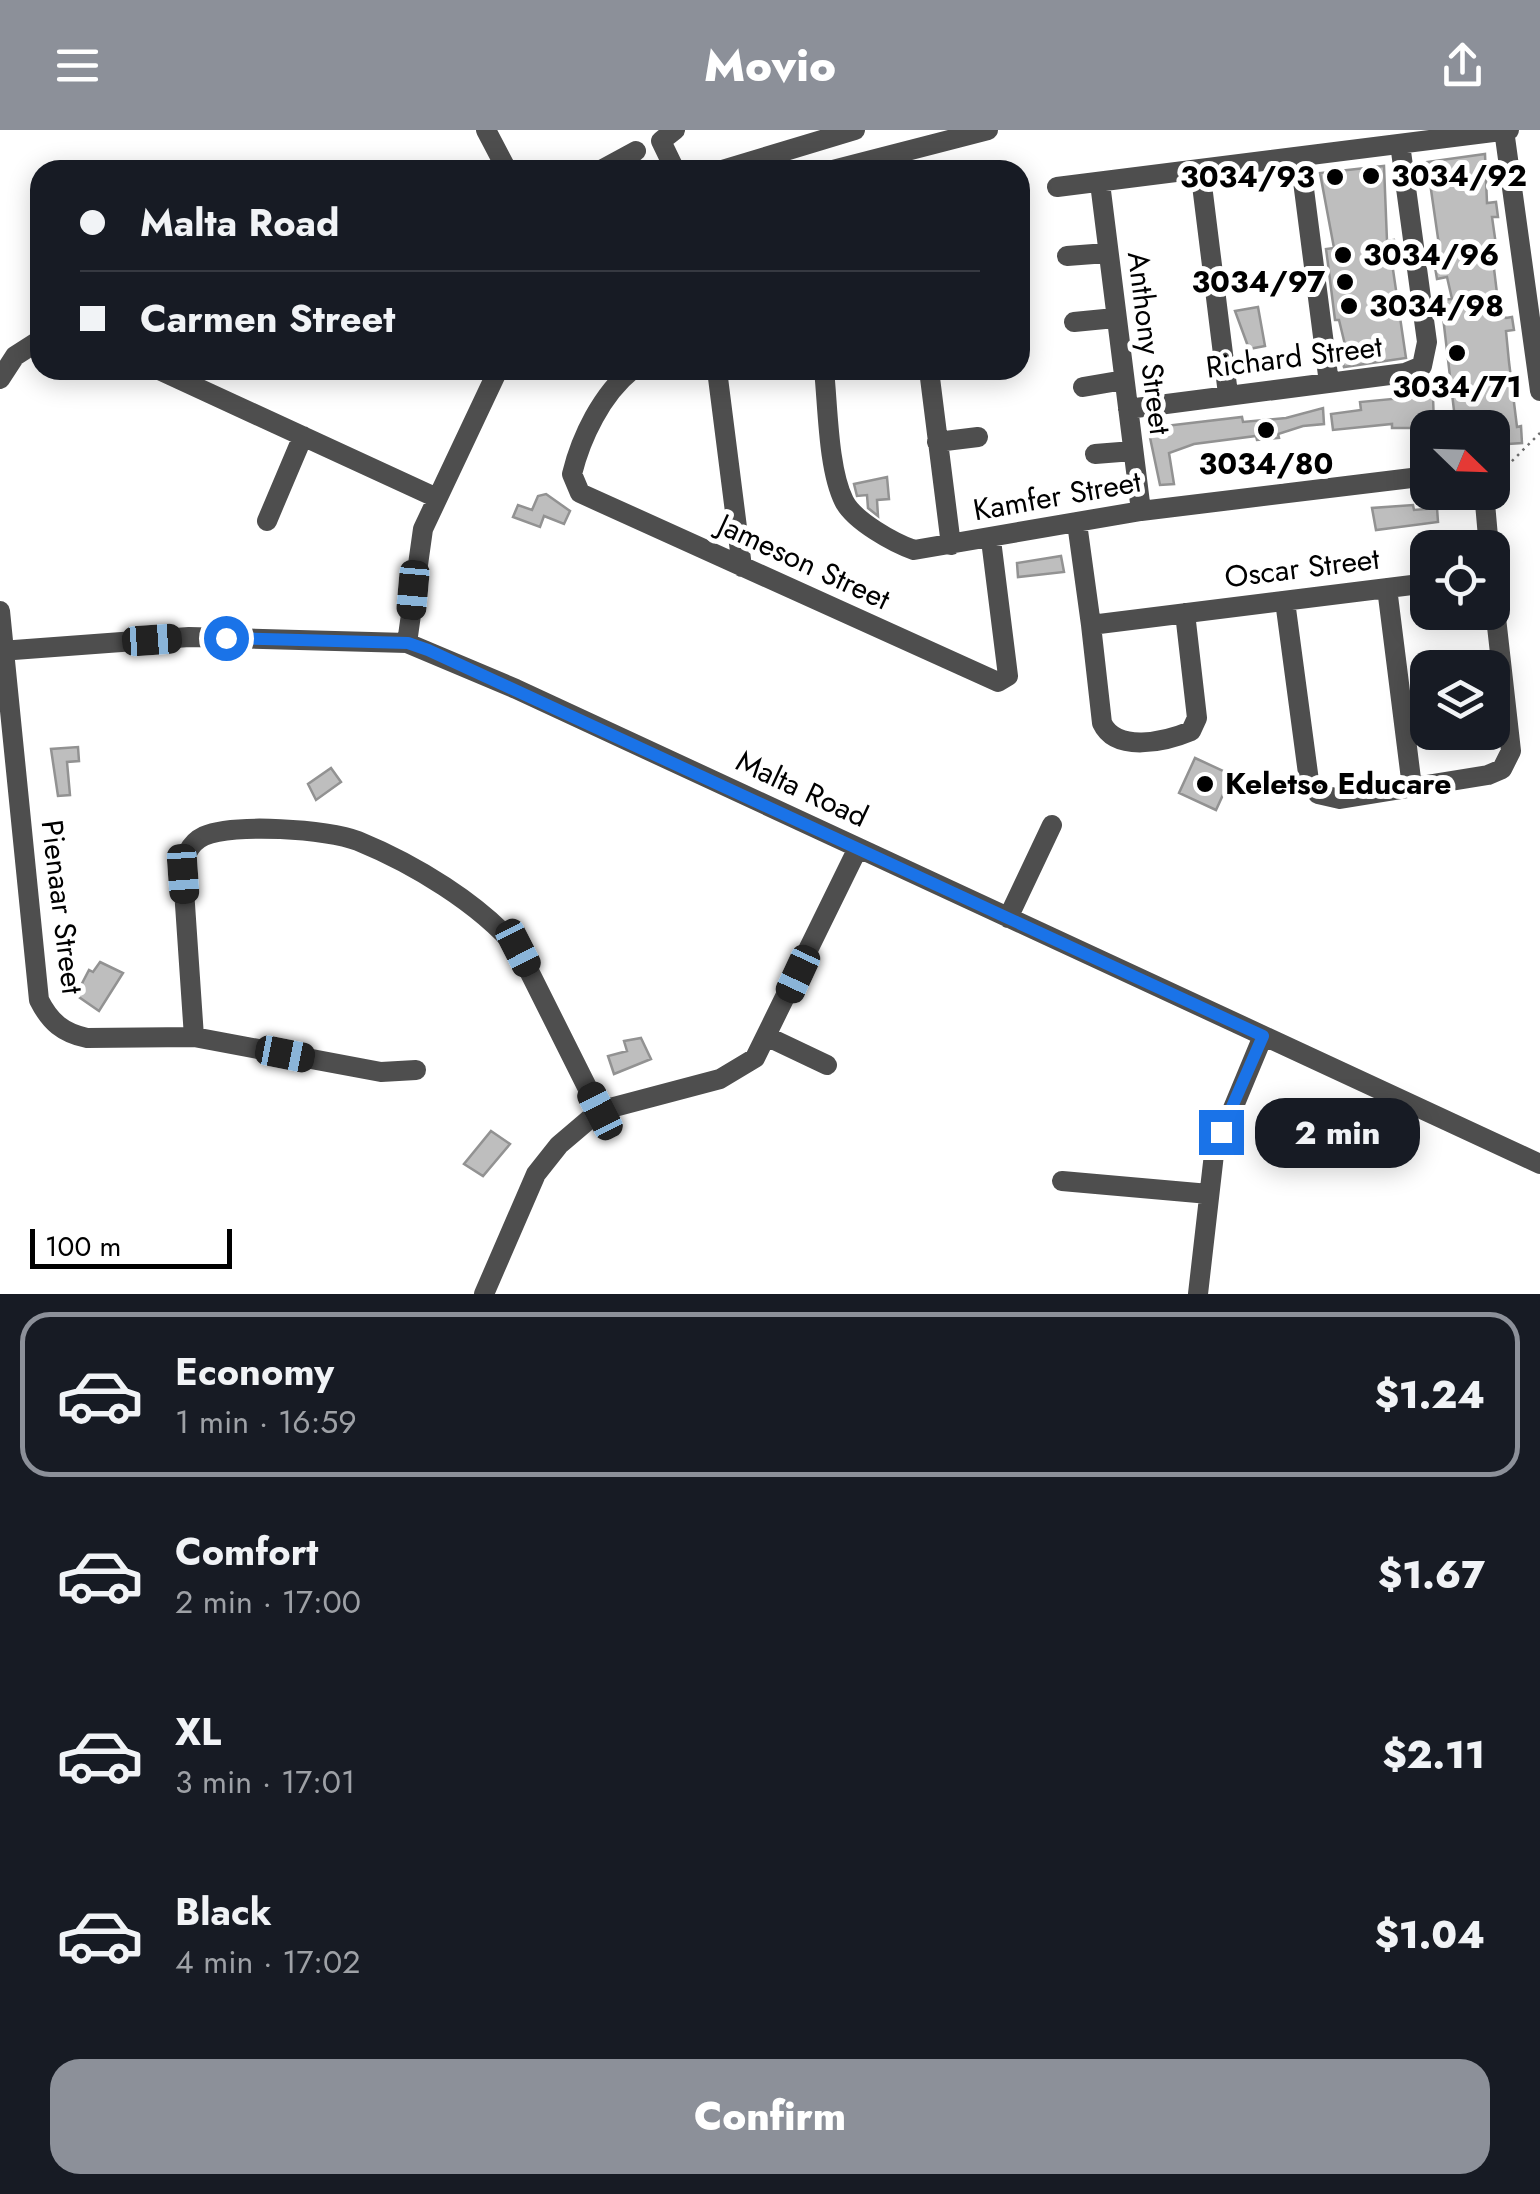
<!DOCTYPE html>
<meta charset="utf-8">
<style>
body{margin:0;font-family:Jost,sans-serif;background:#242831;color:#f1f3f6;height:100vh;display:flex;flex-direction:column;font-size:38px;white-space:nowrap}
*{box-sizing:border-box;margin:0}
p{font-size:32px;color:#9ea1a6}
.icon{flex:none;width:55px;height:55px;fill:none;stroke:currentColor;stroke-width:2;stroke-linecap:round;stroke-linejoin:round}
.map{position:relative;height:1164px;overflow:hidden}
.sheet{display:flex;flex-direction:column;background:#171b24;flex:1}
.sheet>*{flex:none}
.banner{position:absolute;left:30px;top:30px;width:1000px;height:220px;border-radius:30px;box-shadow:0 5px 25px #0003;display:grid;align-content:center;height:220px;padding:0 50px;background:#171b24}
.needle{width:65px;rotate:113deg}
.tools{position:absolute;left:1410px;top:280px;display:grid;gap:20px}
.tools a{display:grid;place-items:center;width:100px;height:100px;border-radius:20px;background:#171b24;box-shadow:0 5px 25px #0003;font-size:50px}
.scale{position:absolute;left:30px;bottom:25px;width:202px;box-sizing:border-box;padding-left:10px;border:5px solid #000;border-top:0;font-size:28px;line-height:35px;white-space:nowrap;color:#000;-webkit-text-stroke:8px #fff;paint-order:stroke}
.end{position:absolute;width:45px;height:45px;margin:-22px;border:12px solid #1a73e8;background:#fff;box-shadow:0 0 0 5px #fff}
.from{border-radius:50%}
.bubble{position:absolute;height:70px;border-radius:30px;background:#171b24;box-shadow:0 5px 25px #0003;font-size:32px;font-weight:800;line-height:70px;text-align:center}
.car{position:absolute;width:30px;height:60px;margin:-30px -15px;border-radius:12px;box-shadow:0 0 8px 2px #0007;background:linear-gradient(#222 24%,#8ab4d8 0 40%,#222 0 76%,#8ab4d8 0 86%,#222 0)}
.banner b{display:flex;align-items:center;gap:35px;height:95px;font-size:38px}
.banner b+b{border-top:2px solid #363941}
.banner i{width:25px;height:25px;background:#f1f3f6}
ul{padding:18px 0 0;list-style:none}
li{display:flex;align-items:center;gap:30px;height:165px;margin:0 20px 15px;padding:0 30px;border:5px solid transparent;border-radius:30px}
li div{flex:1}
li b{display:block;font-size:38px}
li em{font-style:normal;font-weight:800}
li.on{border-color:#8c9099}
li>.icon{width:90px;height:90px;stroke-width:1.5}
.action{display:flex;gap:20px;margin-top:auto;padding:20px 50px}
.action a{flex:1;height:115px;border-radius:30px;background:#8c9099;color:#fff;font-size:40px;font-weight:800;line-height:115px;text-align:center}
header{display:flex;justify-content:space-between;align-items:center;height:130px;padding:0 50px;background:#8c9099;color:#fff;font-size:45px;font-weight:800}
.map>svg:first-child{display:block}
.building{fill:#bebebe;stroke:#929292;stroke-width:2.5}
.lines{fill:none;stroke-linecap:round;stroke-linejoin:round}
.path{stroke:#707070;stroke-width:2.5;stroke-dasharray:2.5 5;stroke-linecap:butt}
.minor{stroke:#4e4e4e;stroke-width:20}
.route{stroke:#1a73e8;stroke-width:12}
.poi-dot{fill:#000;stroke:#fff;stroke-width:4}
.labels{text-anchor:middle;stroke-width:10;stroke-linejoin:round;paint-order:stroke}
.poi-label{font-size:30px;font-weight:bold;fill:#000;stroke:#fff;text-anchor:start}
.street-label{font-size:30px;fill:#000;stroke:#fff}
</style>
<header><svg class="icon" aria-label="menu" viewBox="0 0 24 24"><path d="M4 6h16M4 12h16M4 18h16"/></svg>Movio<svg class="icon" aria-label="share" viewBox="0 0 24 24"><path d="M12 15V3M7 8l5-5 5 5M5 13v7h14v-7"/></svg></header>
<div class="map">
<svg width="1540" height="1164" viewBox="0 0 1540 1164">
<rect width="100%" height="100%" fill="#fff"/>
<path class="building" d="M1485 24 1487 73 1496 72 1498 87H1492L1497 122H1492L1499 180 1506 188 1512 187 1514 200 1506 201 1509 232 1517 297 1521 296 1522 313 1493 315 1492 284 1455 289 1441 170 1452 169 1447 147 1437 149 1435 137 1434 115H1439L1427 32Z
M1384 36 1387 111 1394 110 1397 126H1391L1406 228 1344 237 1339 220 1346 219 1339 190H1335L1328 134 1326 119 1334 118 1320 43Z
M1258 177 1265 216 1249 219 1235 181Z
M1433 265 1434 298H1428V323L1422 324 1417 298H1392V294L1333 300 1331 284 1361 280 1360 272Z
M1323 278 1324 294 1303 296 1278 304 1279 308 1257 310 1256 306 1194 314 1169 323 1174 354 1160 355 1148 298 1242 287 1243 292 1286 288Z
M887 347 889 369 877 370 878 386 868 378 867 365 857 366 854 354Z
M546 364 570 381 564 394 544 386 540 397 513 387 518 375 532 380 538 366Z
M1413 375 1414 380 1437 378 1438 392 1376 400 1372 378Z
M1061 426 1064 442 1018 447 1017 433Z
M78 617 79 631 67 632 70 665 58 666 51 619Z
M1195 628 1232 645 1216 680 1179 663Z
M331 638 341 652 316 670 308 654Z
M100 832 123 843 99 881 76 865 89 840 93 842Z
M641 908 651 929 614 944 608 926 627 921 624 911Z
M491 1001 510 1014 483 1046 464 1034Z"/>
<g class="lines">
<path class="path" d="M1492 339 1506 337 1540 303"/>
<path class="minor" d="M486 0 507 40
M1504 0 1540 261
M1300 28 1329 253
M1200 39 1228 264
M601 40 636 21
M675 40 661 11 675 0
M722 40 855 0
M833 40 988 0
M1100 53 1141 381
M1057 57 1509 0
M1067 126 1107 123
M1074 192 1115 188
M159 240 437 368
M632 240C602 264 581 307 572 344L580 363 998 552 1008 546 991 410
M717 240 742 437
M824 240C828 277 828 339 844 371 854 391 894 413 914 420L1141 381 1428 346
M929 240 951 415
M0 249 15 226 40 210
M1083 257 1124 250
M1128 279 1405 243 1422 236 1427 212 1400 14
M937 312 978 307
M1095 324 1133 321
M1484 362 1489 418
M267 391 303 306
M1077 393 1091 495 1428 453
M1387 458 1412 657
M1285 471 1309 651 1318 664 1340 669 1488 645 1502 639 1511 621 1492 452
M0 481 39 870C50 892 63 903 87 908L194 907 381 942 416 940
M1091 495 1102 593C1116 623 1165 612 1191 601L1197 588 1185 483
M407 513 423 399 498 240
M0 521 189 507 407 513 516 559 1540 1034
M1008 788 1052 695
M194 907 183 745C183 729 189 713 204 706 233 693 328 699 358 711 414 734 479 773 518 819L599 981
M768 907 827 935
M1062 1051 1209 1064
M484 1164 536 1044 559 1015 599 981 720 949 755 928 858 718
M1198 1164 1214 1024 1263 906"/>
</g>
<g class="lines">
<path class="route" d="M226 508 408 513 428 520 1263 906 1221 1002"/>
</g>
<g class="poi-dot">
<circle cx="1371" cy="46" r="10"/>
<circle cx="1335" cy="47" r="10"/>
<circle cx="1343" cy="125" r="10"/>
<circle cx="1345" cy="152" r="10"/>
<circle cx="1349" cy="176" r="10"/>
<circle cx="1457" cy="223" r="10"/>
<circle cx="1266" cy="300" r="10"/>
<circle cx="1205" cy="654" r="10"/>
</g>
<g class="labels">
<g class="poi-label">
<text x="1391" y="56">3034/92</text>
<text x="1315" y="57" text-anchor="end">3034/93</text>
<text x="1363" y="135">3034/96</text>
<text x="1325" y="162" text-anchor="end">3034/97</text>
<text x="1369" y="186">3034/98</text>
<text x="1457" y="267" text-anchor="middle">3034/71</text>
<text x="1266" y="344" text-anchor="middle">3034/80</text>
<text x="1225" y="664">Keletso Educare</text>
</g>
<g class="street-label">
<text transform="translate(1149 213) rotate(83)" y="10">Anthony Street</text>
<text transform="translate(1294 227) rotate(-7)" y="10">Richard Street</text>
<text transform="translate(1057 366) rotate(-10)" y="10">Kamfer Street</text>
<text transform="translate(804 432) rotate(25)" y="10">Jameson Street</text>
<text transform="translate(1302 438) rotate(-7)" y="10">Oscar Street</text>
<text transform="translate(802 659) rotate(25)" y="10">Malta Road</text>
<text transform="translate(62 777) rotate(83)" y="10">Pienaar Street</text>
</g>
</g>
</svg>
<div class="tools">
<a><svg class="needle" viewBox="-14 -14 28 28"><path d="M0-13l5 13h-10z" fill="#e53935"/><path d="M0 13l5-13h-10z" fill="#9ea1a6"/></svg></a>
<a><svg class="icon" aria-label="locate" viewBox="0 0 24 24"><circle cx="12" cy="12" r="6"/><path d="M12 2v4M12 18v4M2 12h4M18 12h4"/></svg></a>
<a><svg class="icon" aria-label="layers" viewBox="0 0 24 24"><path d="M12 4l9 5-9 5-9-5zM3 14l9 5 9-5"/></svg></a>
</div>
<div class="scale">100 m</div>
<i class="end from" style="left:226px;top:508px"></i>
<i class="end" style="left:1221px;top:1002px"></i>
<div class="bubble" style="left:1255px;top:968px;width:165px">2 min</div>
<i class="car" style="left:413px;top:460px;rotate:185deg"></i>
<i class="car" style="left:152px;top:510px;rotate:86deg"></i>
<i class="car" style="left:183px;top:744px;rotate:176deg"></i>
<i class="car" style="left:518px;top:818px;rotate:153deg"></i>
<i class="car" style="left:798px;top:844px;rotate:205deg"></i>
<i class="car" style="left:285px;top:924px;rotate:101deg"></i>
<i class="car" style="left:600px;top:981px;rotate:333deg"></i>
<div class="banner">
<b><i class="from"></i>Malta Road</b>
<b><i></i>Carmen Street</b>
</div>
</div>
<section class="sheet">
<ul>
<li class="on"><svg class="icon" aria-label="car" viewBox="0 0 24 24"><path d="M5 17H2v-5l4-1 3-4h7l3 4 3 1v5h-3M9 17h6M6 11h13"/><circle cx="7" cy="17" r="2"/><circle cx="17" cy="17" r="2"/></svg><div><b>Economy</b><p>1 min · 16:59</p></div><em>$1.24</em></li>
<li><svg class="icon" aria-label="car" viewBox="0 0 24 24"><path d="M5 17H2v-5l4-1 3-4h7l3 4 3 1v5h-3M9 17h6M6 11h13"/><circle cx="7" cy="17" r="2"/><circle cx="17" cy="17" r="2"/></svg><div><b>Comfort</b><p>2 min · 17:00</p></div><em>$1.67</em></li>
<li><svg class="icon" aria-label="car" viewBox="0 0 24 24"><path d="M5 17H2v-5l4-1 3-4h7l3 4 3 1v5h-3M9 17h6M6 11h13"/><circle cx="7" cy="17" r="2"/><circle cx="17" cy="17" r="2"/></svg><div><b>XL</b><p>3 min · 17:01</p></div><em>$2.11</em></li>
<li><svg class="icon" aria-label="car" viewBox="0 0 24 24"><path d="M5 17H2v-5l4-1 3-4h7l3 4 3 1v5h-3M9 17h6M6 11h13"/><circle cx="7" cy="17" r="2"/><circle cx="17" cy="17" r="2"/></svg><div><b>Black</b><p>4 min · 17:02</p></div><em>$1.04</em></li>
</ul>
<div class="action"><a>Confirm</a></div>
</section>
